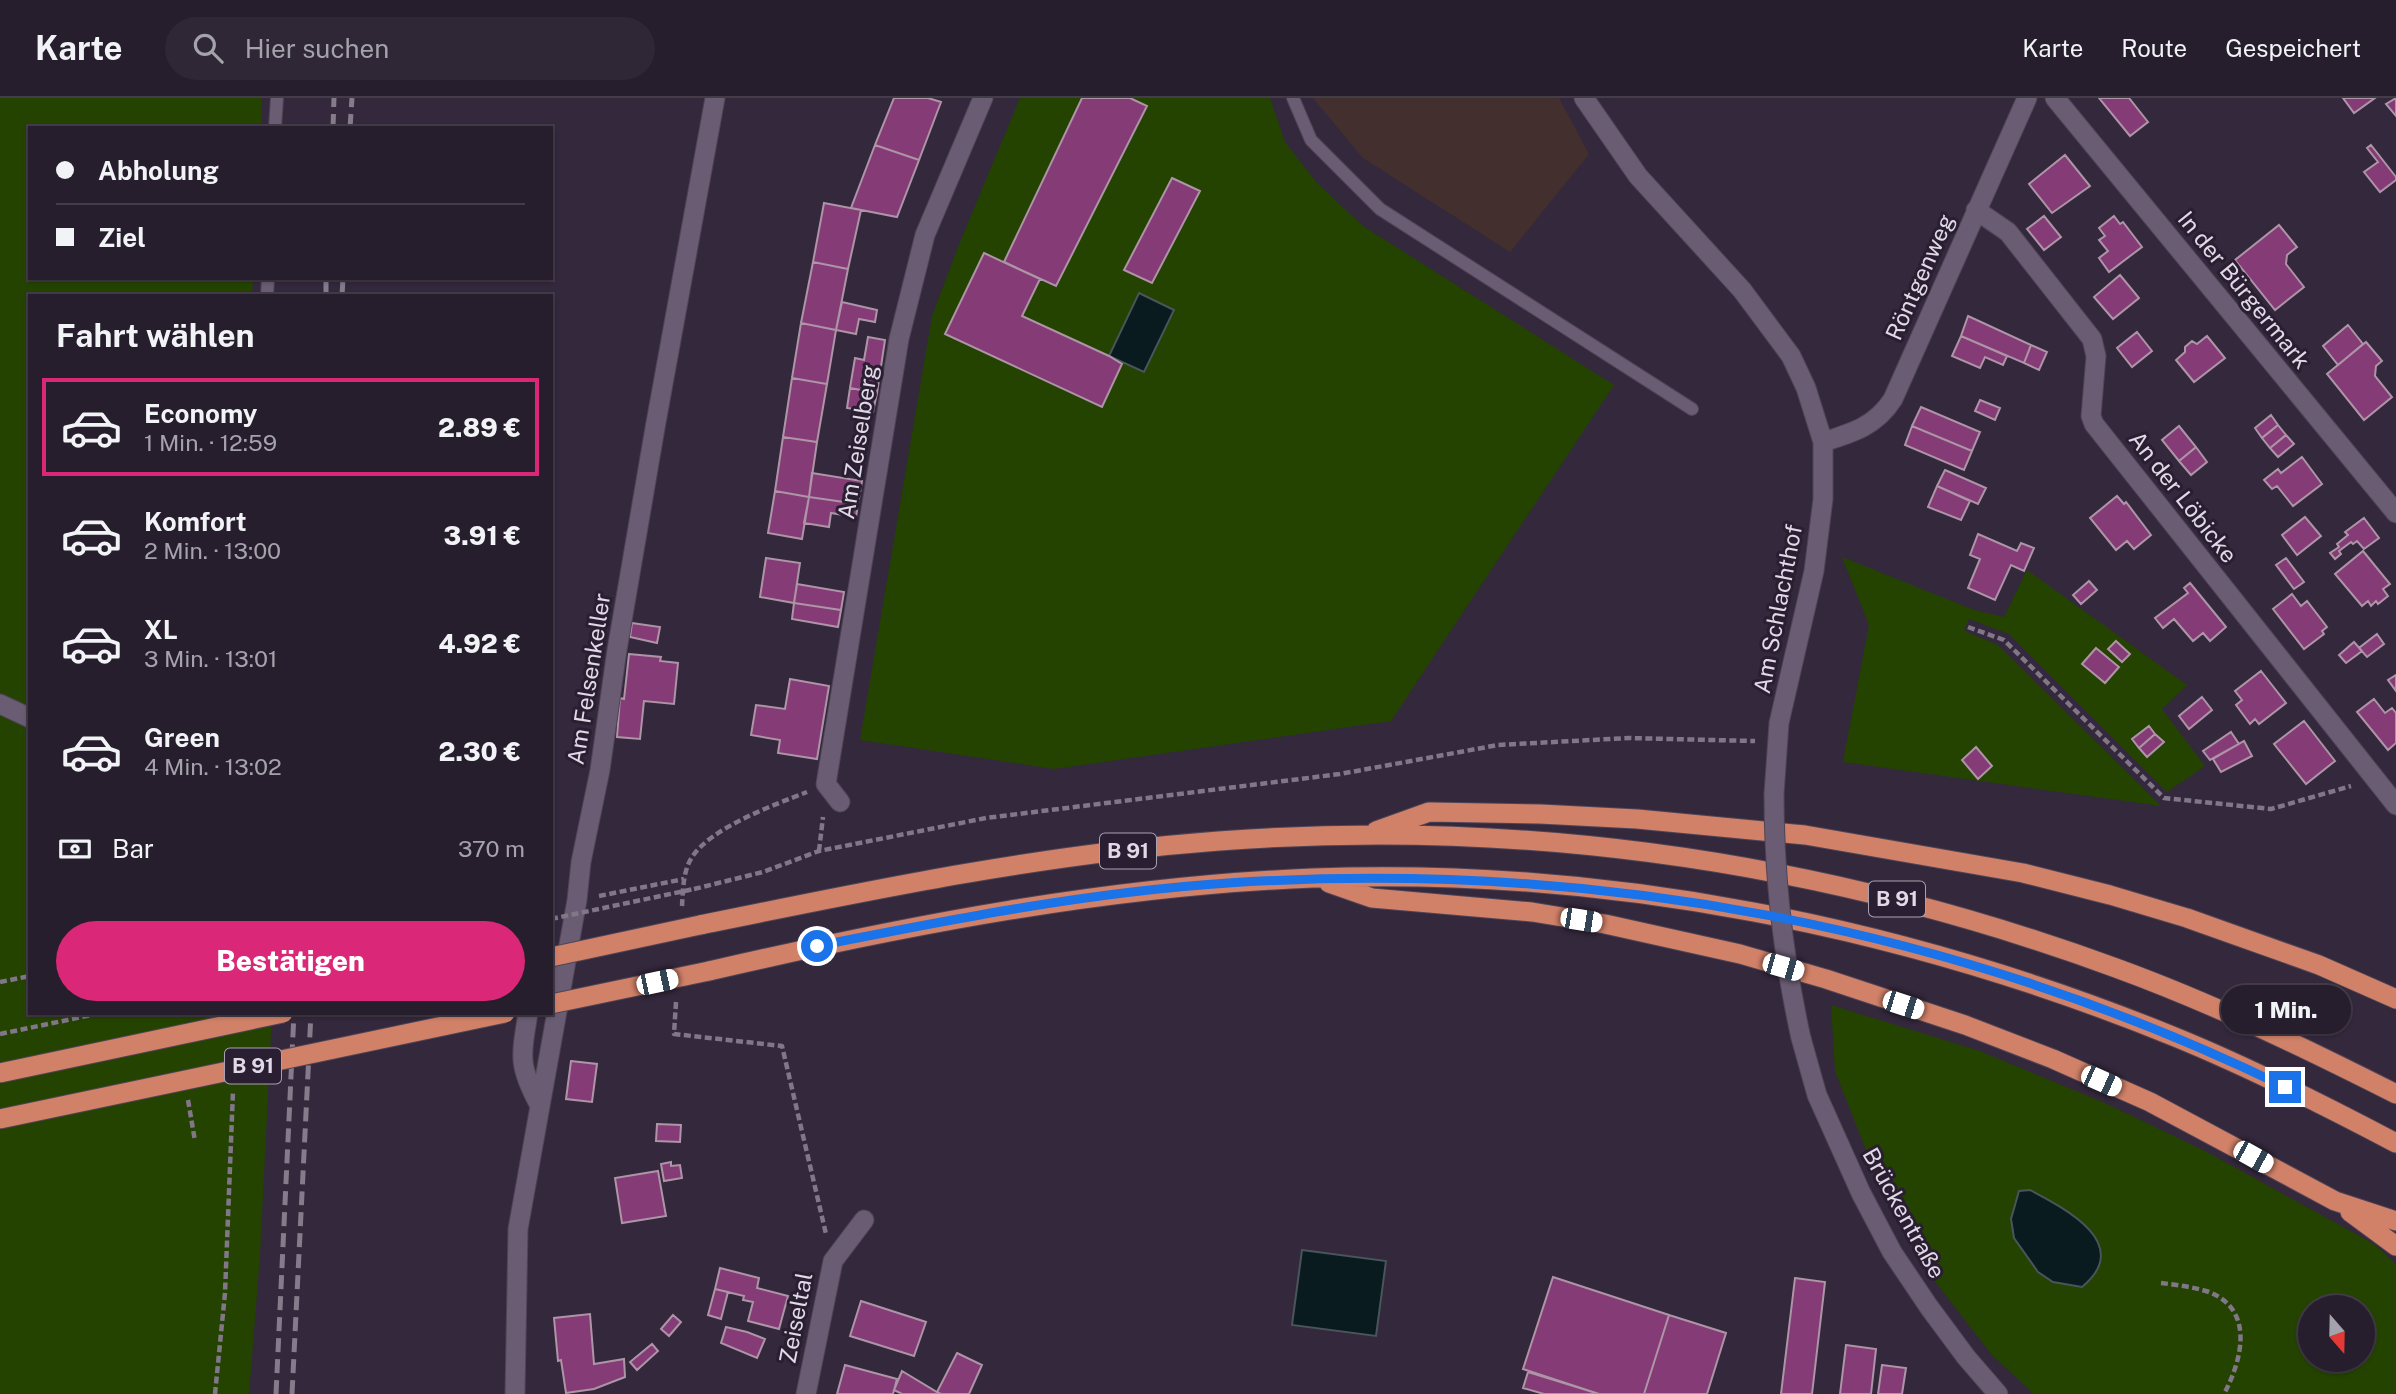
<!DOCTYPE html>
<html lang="de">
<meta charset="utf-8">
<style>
body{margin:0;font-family:"Public Sans",sans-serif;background:#2f2735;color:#f1f3f6;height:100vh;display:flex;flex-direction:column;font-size:26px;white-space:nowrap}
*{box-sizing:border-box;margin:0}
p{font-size:23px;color:#a4a2aa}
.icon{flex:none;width:38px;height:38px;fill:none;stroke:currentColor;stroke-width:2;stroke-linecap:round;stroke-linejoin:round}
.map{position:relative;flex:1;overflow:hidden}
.details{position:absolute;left:28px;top:196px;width:525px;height:721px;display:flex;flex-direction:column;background:#271e2d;border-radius:0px;box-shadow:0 2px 5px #0004,0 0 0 2px #433c49}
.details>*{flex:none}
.guide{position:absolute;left:28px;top:28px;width:525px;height:154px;border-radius:0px;box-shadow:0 2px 5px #0004,0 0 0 2px #433c49;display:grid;align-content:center;height:154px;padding:0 28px;background:#271e2d}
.needle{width:46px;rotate:160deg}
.buttons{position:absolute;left:2298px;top:1197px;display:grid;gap:14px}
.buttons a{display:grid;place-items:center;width:77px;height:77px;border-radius:50%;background:#271e2d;box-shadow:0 2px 5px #0004,0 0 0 2px #433c49;font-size:35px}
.end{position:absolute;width:32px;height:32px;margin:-16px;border:9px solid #1a73e8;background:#fff;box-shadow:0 0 0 4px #fff}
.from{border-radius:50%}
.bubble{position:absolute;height:49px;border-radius:24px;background:#271e2d;box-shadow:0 2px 5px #0004,0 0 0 2px #433c49;font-size:23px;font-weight:800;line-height:49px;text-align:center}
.car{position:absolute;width:21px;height:42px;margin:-21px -10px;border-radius:9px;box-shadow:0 0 5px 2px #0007;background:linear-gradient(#fff 24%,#345 0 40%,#fff 0 76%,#345 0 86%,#fff 0)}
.guide b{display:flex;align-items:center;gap:24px;height:66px;font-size:26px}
.guide b+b{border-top:2px solid #433c49}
.guide i{width:18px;height:18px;background:#f1f3f6}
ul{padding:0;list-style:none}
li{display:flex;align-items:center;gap:21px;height:98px;margin:0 14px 10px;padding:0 14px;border:4px solid transparent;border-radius:0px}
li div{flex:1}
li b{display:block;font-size:26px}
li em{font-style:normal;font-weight:800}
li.current{border-color:#db2777}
li>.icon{width:63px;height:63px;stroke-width:1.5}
h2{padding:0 28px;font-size:32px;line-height:84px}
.pay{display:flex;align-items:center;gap:18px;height:77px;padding:0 28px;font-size:26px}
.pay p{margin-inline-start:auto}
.primary-button{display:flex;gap:14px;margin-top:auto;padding:14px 28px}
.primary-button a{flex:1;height:80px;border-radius:42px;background:#db2777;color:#fff;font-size:28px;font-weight:800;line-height:80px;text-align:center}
header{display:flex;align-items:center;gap:42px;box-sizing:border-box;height:98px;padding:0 35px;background:#271e2d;border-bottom:2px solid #433c49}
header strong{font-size:33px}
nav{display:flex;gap:38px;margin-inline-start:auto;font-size:24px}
.search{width:490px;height:63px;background:#2f2735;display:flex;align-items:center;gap:18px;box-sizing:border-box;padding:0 24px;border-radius:38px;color:#a4a2aa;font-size:26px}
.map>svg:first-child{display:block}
.commercial{fill:#442f2f}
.green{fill:#244300;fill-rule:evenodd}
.water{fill:#091b1f;stroke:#4a545b;stroke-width:2}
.building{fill:#853b76;stroke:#ad94a7;stroke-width:2}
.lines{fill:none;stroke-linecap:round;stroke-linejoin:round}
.service-casing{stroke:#4f4456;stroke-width:14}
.minor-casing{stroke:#4f4456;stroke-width:21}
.trunk-casing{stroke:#4f4456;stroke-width:21}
.path{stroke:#817788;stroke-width:4.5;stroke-dasharray:7 3.5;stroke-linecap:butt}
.service{stroke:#695c73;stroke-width:12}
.minor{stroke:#695c73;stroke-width:19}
.trunk{stroke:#d08168;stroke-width:19}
.rail{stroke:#847b8b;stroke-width:5;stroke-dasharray:14 7;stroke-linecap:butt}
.minor-bridge-casing{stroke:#4f4456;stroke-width:21;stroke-linecap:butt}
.trunk-bridge-casing{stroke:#4f4456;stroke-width:21;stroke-linecap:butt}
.path-bridge{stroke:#817788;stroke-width:4.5;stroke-dasharray:7 3.5;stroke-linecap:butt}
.minor-bridge{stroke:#695c73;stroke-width:19}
.trunk-bridge{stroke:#d08168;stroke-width:19}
.route{stroke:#1a73e8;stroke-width:9}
.labels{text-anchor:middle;stroke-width:6;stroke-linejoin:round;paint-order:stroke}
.shield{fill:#2a1e32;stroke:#a9a1b0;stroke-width:2}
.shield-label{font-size:21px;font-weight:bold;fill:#e0d9e6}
.street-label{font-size:23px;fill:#e0d9e6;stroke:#2a1e32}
</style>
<header>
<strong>Karte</strong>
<div class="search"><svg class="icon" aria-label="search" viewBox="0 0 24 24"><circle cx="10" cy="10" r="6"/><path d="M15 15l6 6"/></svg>Hier suchen</div>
<nav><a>Karte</a><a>Route</a><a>Gespeichert</a></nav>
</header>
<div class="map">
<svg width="2396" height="1296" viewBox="0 0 2396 1296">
<rect width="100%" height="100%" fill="#34283c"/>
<path class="commercial" d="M1313 0H1559L1589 56 1510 154 1363 60Z"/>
<path class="green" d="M0 0H262L261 30H30V180H253L252 198H30V915H272L260 1158 249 1296H0Z
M1020 0H1270L1285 44 1317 85 1363 128 1614 287 1391 623 1054 671 860 642 932 218 958 149Z
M1842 459 1974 512 2004 519 2027 472 2187 587 2162 611 2205 668 2167 694 2009 536 1969 521 1964 533 1998 547 2161 708 1843 664 1869 527Z
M1831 907 1980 953 2107 1006 2205 1053 2374 1146 2396 1166V1293L2394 1296H2034L1992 1257 1937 1186 1899 1119 1864 1047 1835 973ZM2310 1209H2362V1262H2310Z"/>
<path class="water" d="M1139 195 1174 212 1144 274 1109 258Z
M2030 1092C2066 1111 2134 1146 2082 1189L2053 1184 2038 1174 2014 1140 2011 1121 2019 1093Z
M1302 1152 1386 1163 1376 1238 1292 1227Z"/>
<path class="building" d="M894 0H928L941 4 919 62 875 47Z
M1082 0H1130L1147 8 1056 188 1004 164Z
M2099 0H2129L2148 24 2130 38Z
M2343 0H2375L2354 15Z
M2396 0V18L2386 6Z
M875 47 919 62 897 119 851 110Z
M2371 47 2396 79V82L2380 94 2364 74 2378 64 2367 50Z
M2065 57 2090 88 2052 115 2029 86Z
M1172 80 1200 93 1152 185 1124 172Z
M824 105 861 112 848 171 813 164Z
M2044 118 2061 139 2044 152 2027 131Z
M2114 118 2120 126 2123 124 2142 149 2109 174 2099 160 2108 153 2099 142 2105 138 2099 130Z
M2279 127 2297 149 2287 157 2286 166 2304 189 2275 212 2235 162Z
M984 155 1040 181 1022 218 1109 258 1122 266 1102 309 945 236Z
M813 164 848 171 836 232 801 225Z
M2120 177 2139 200 2113 221 2094 199Z
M842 204 877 212 875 224 859 221 856 236 836 232Z
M1968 218 2031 247 2024 265 1961 238Z
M801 225 836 232 827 286 792 280Z
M2348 227 2363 246 2338 267 2323 248Z
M2137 234 2152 253 2132 269 2117 250Z
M1961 238 2007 258 2003 267 1985 259 1980 270 1952 258Z
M2207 238 2225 260 2194 284 2176 262 2185 254V249L2192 243 2197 246Z
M868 239 885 242 877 295 850 290 855 260 864 262Z
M2366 244 2382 263 2376 268 2375 278 2392 299 2364 322 2327 276Z
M2031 247 2047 254 2039 272 2024 265Z
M792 280 827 286 817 344 783 339Z
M850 290 877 295 873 314 847 310Z
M1980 302 2000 310 1995 322 1975 313Z
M1921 309 1980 334 1972 353 1912 328Z
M2271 317 2278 327 2262 340 2255 330Z
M2278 327 2286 337 2270 350 2262 340Z
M1912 328 1972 353 1964 372 1905 347Z
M2179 328 2196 349 2179 363 2162 342Z
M2286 337 2294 346 2278 359 2270 350Z
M783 339 817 344 809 399 775 393Z
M2196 349 2207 364 2191 377 2179 363Z
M2302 359 2322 386 2293 408 2277 388 2272 391 2264 382 2278 371 2281 375Z
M1945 372 1986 390 1978 406 1937 388Z
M812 375 862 383 858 406 809 399Z
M1937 388 1970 403 1961 422 1928 409Z
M775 393 809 399 802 441 768 435Z
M2117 398 2124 406 2126 404 2151 437 2134 451 2127 443 2116 452 2090 420Z
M809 399 858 406 856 419 831 415 829 429 804 425Z
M2305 419 2321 438 2297 457 2282 437Z
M2364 420 2379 440 2364 451 2357 443 2353 446 2351 444 2339 453 2341 456 2335 461 2330 455 2339 449 2337 446 2348 437 2345 434Z
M1978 436 2017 453 2021 445 2034 450 2024 473 2011 467 1995 502 1968 490 1980 461 1970 457Z
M2363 453 2390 486 2383 491 2388 498 2378 506 2376 503 2371 508 2368 503 2362 508 2335 476Z
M766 460 800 465 794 505 760 499Z
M2286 460 2304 484 2294 491 2276 467Z
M2089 483 2097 492 2081 506 2073 497Z
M2190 485 2226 529 2210 543 2203 535 2193 543 2174 521 2163 530 2155 520 2188 495 2184 490Z
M797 486 844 494 841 512 794 505Z
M2292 496 2301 508 2307 503 2327 529 2322 533 2324 536 2304 551 2273 511Z
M794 505 841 512 838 529 792 521Z
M632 525 660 529 657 545 630 539Z
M2377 536 2384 546 2367 559 2359 550Z
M2116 543 2130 556 2122 564 2108 551Z
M2354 544 2362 553 2346 565 2339 557Z
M2096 550 2119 569 2105 585 2082 566Z
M629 556 661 559 660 563 678 565 674 606 644 603 640 641 617 639 620 600 624 601Z
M2261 573 2286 605 2259 626 2255 621 2250 626 2236 607 2242 602 2235 593Z
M2396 577V593L2388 582Z
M790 581 829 588 817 661 778 655 780 642 751 637 756 607 785 611Z
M2202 599 2212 612 2189 631 2179 618Z
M2374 601 2385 615 2392 610 2396 615V645L2388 652 2357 614Z
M2304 623 2335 663 2306 686 2274 646Z
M2149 628 2155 636 2139 650 2132 641Z
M2231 634 2239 646 2210 662 2203 653Z
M2155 636 2164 644 2147 659 2139 650Z
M2244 643 2252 658 2221 674 2213 661Z
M1976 649 1992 668 1978 681 1962 662Z
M571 963 597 966 592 1004 566 1001Z
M657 1026 681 1027 680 1044 656 1043Z
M671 1064V1068L680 1067 682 1080 664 1083 661 1066Z
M658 1073 666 1118 622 1125 615 1080Z
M720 1170 759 1180 757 1190 788 1198 779 1231 748 1223 753 1204 743 1202 744 1198 715 1191Z
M1553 1179 1669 1217 1644 1296H1599L1523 1271Z
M1795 1180 1825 1184 1812 1296H1781Z
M715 1191 728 1194 721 1221 708 1217Z
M861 1203 926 1224 914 1258 850 1238Z
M590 1216 594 1266 624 1261 625 1279 594 1291 566 1295 561 1262 558 1263 554 1220Z
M673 1217 681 1224 669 1238 661 1231Z
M1669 1217 1726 1235 1707 1296H1644Z
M726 1229 747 1234 765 1241 757 1260 721 1245Z
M652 1246 658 1253 637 1272 630 1264Z
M1846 1247 1876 1251 1871 1296H1840Z
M957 1255 982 1267 969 1296H941L937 1294Z
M845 1267 897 1281 893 1296H837Z
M1882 1267 1906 1270 1902 1296H1878Z
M902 1273 937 1294 941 1296H902L894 1292Z
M1528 1274 1599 1296H1544L1523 1290Z"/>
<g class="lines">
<defs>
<path id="service" d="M1293 0 1311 42 1380 111 1692 311
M275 30 277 0
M267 198 268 180"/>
<path id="minor" d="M1584 0 1638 78 1742 192 1791 258 1806 290 1823 344V401L1814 473 1779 625 1774 696
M2055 0 2396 415
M1976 112 2008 134 2092 241 2096 258 2091 318 2094 326 2396 707
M1823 344C1852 335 1876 328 1893 301L2027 0
M0 606 30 620
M840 704 826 686 899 241 925 137 983 0
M528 915C521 959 518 967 539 1006
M1801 940 1817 997 1861 1095 1892 1154 1929 1209 1966 1259 1998 1296
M515 1296 518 1131 577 802 581 764 600 672 617 552 655 330 715 0
M806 1296 833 1163 864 1122"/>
<path id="trunk" d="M1376 733 1429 714 1540 716 1637 721 1805 737 2023 775 2110 797 2187 820 2319 867 2396 901
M1329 785 1372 800 1532 814 1605 826 1740 856 1826 881 1965 927 2053 961 2150 1004 2335 1103 2396 1123
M700 827C871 792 1044 756 1219 743 1526 720 1827 764 2116 870 2212 905 2305 950 2396 996
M709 873C908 827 1109 788 1313 780 1607 769 1903 828 2175 939 2251 970 2324 1007 2396 1045
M2350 1114 2396 1148"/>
</defs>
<use href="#service" class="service-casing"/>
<use href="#minor" class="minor-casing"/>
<use href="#trunk" class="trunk-casing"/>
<path class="path" d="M1968 529 2004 542 2164 700 2271 711 2351 688
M819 753 823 719
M694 791 763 774 819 753 986 720 1340 676 1498 647 1629 640 1755 643
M599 798 684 781
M682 808C683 792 683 773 692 759 712 729 774 707 807 694
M0 884 30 878
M676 904 674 936 782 948 826 1136
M0 936 101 915
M188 1002 195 1043
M2161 1185C2177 1187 2194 1189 2209 1194 2255 1212 2242 1262 2224 1296
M215 1296 225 1195 233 993"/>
<use href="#service" class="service"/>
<use href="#minor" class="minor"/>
<use href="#trunk" class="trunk"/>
<path class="rail" d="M333 30 334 0
M350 30 352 0
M326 198V180
M342 198 343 180
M276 1296 294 915
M292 1296 311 915"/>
<defs>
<path id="minor-bridge" d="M1774 696C1774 779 1783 859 1801 940"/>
<path id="trunk-bridge" d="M551 859 700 827
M551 906 709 873
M0 975 283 915
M0 1021 505 915"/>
</defs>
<use href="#minor-bridge" class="minor-bridge-casing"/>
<use href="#trunk-bridge" class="trunk-bridge-casing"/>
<path class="path-bridge" d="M551 821 694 791"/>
<use href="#minor-bridge" class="minor-bridge"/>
<use href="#trunk-bridge" class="trunk-bridge"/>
</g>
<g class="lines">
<path class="route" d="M817 848C953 821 1090 794 1228 785 1594 761 1954 828 2285 989"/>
</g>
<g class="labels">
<g class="shield">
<rect x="1100" y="735.5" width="56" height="35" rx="5"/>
<rect x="1869" y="783.5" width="56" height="35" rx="5"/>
<rect x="225" y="950.5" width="56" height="35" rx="5"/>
</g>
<g class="shield-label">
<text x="1128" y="760">B 91</text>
<text x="1897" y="808">B 91</text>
<text x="253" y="975">B 91</text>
</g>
<g class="street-label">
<text transform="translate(1920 179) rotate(-66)" y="8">Röntgenweg</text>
<text transform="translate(2244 192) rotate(51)" y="8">In der Bürgermark</text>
<text transform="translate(858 344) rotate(-81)" y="8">Am Zeiselberg</text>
<text transform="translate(2183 399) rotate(52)" y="8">An der Löbicke</text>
<text transform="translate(1778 511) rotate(-79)" y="8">Am Schlachthof</text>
<text transform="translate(589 581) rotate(-81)" y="8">Am Felsenkeller</text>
<text transform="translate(1904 1115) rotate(61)" y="8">Brückentraße</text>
<text transform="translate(796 1220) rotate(-79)" y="8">Zeiseltal</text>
</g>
</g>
</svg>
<div class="buttons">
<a><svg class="needle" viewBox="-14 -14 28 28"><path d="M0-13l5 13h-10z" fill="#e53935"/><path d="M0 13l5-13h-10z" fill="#a4a2aa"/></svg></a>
</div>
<i class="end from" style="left:817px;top:848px"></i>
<i class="end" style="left:2285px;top:989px"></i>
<div class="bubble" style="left:2221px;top:887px;width:130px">1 Min.</div>
<i class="car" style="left:1581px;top:822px;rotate:99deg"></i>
<i class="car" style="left:1783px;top:869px;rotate:106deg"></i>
<i class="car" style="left:657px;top:884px;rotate:78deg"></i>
<i class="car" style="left:1903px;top:907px;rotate:108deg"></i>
<i class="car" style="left:2101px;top:983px;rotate:114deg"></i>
<i class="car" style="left:2253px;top:1059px;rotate:119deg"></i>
<div class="guide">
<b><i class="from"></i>Abholung</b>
<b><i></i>Ziel</b>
</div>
<section class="details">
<h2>Fahrt wählen</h2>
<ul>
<li class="current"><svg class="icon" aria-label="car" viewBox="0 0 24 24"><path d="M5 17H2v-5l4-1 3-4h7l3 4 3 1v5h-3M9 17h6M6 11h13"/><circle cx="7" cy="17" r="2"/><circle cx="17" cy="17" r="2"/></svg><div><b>Economy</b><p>1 Min. · 12:59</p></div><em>2.89 €</em></li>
<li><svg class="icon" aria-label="car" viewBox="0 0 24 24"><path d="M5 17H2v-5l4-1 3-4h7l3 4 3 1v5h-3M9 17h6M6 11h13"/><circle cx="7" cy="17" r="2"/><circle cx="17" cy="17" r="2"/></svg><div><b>Komfort</b><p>2 Min. · 13:00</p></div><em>3.91 €</em></li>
<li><svg class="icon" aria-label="car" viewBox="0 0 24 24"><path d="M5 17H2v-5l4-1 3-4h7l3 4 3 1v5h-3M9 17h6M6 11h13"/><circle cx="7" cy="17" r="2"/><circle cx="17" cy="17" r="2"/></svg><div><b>XL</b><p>3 Min. · 13:01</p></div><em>4.92 €</em></li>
<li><svg class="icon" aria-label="car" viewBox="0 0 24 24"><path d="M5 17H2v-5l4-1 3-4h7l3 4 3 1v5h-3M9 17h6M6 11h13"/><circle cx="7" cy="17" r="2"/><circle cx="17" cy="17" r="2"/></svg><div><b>Green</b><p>4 Min. · 13:02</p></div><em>2.30 €</em></li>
</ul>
<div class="pay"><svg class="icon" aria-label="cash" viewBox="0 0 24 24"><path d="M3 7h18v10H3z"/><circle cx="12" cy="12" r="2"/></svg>Bar<p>370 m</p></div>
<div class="primary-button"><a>Bestätigen</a></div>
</section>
</div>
